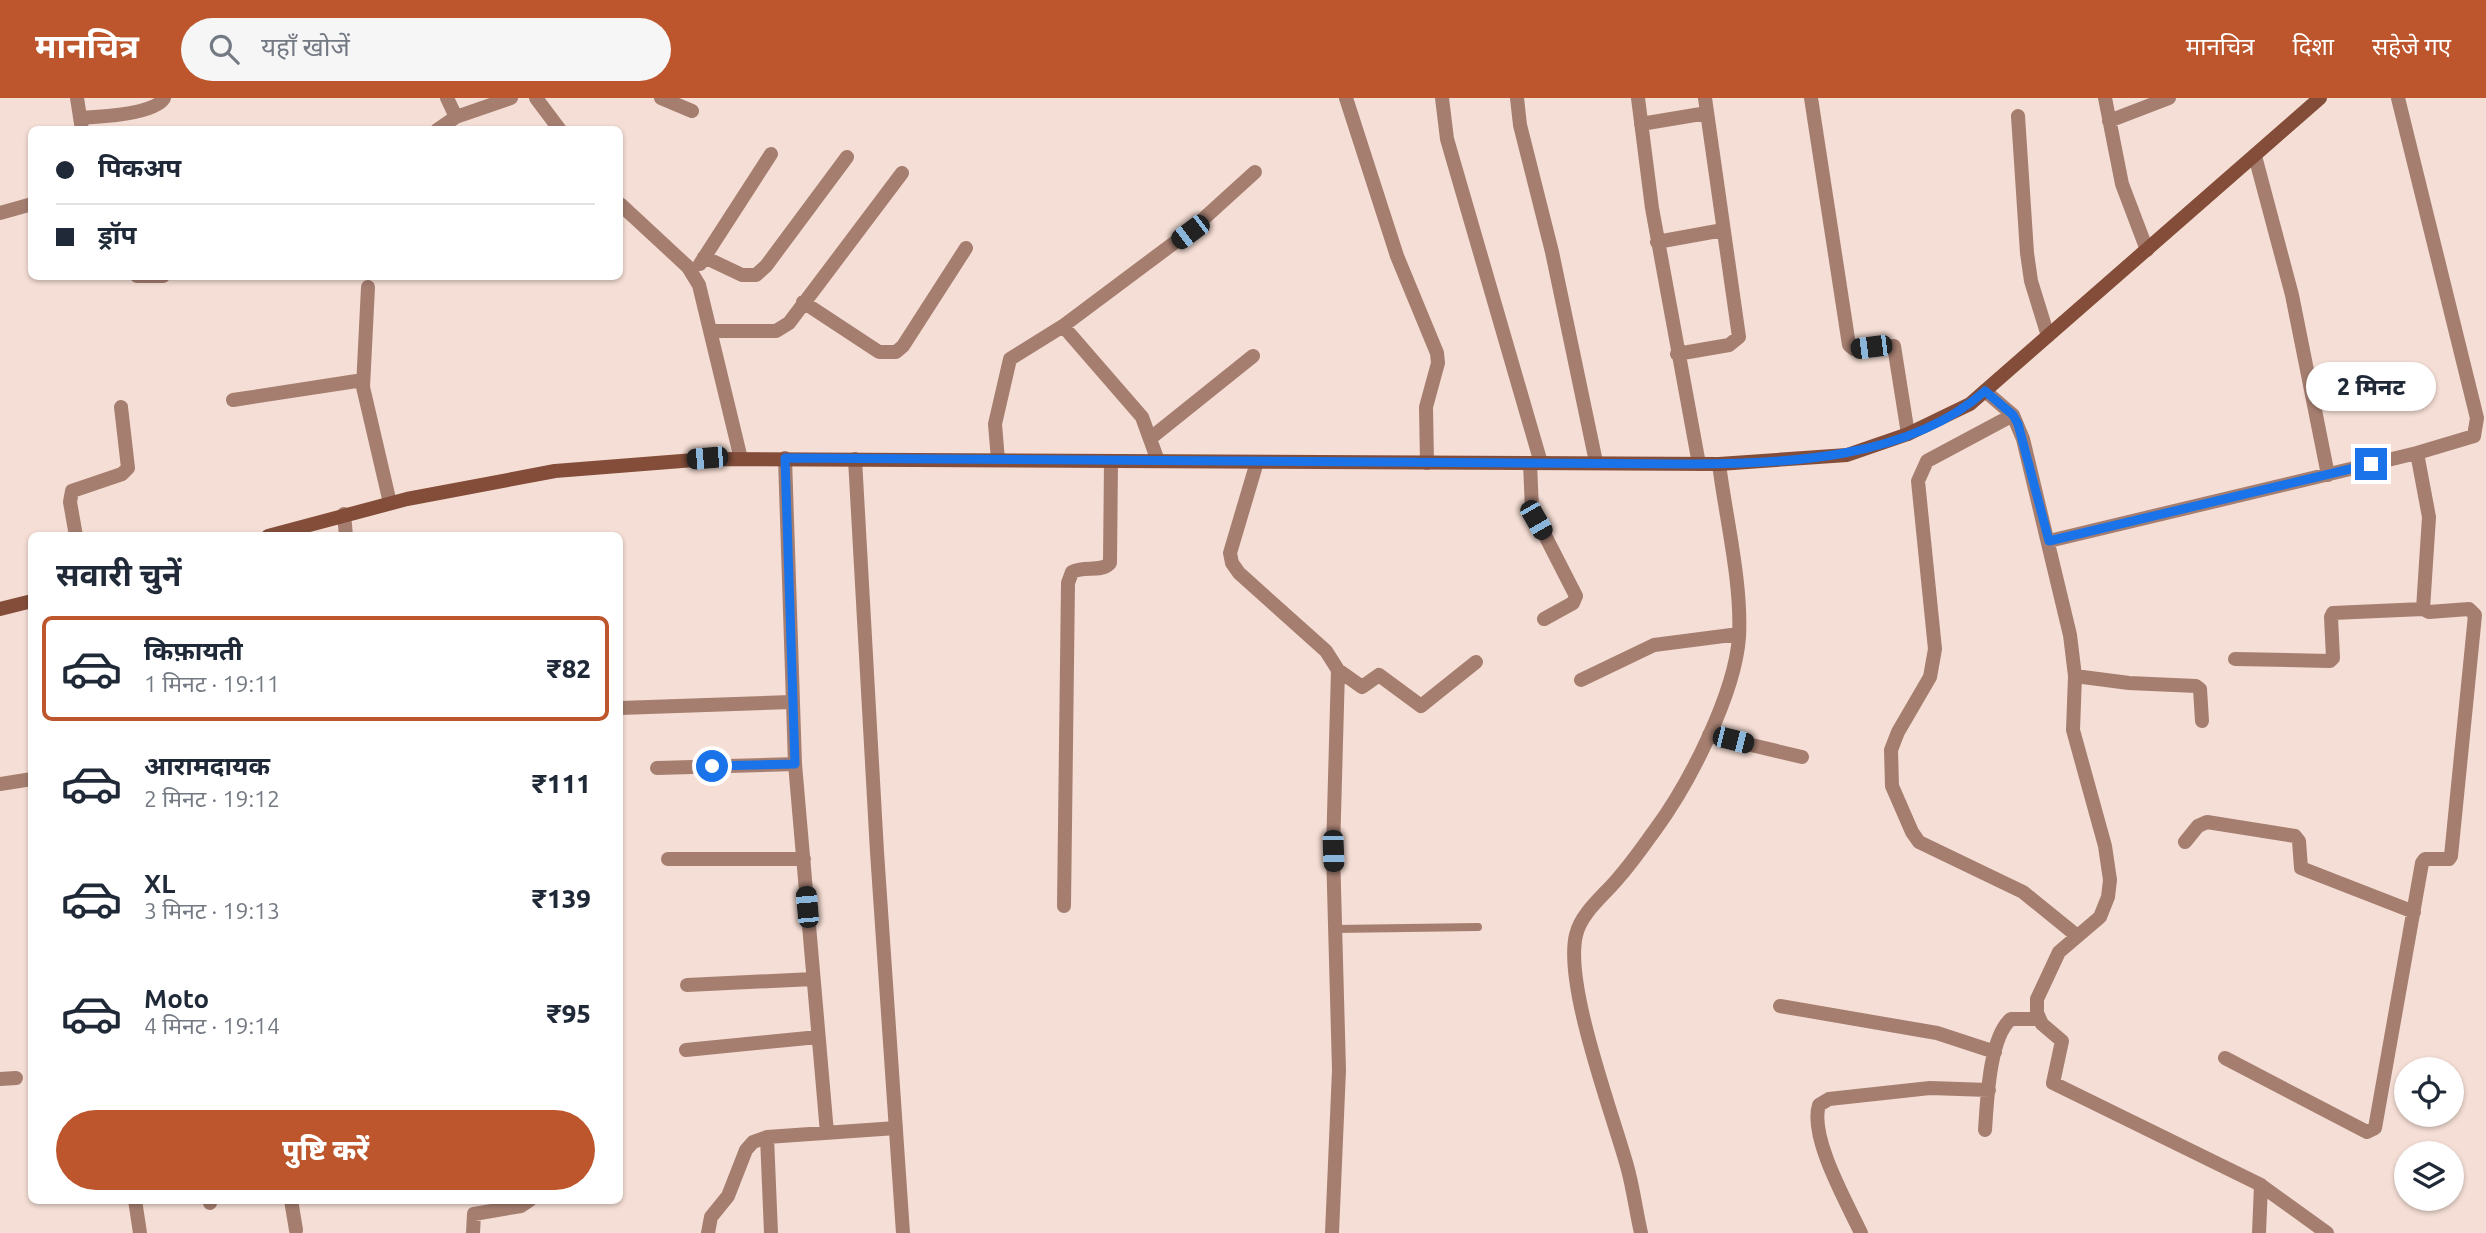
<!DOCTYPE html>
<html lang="hi">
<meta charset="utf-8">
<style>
body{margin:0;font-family:Ubuntu,"Noto Sans Devanagari",sans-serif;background:#f6f6f7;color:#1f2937;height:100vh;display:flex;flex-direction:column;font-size:26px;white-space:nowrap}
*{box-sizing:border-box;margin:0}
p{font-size:23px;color:#747a83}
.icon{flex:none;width:38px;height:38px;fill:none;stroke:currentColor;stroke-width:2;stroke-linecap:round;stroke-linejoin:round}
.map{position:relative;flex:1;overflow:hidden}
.side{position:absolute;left:28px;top:434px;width:595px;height:672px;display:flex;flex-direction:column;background:#fff;border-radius:10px;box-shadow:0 2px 5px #0004}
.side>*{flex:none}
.guide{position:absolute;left:28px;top:28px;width:595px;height:154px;border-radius:10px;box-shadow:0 2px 5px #0004;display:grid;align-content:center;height:154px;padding:0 28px;background:#fff}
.fabs{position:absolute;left:2394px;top:959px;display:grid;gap:14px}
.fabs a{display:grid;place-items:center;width:70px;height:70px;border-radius:50%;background:#fff;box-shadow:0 2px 5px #0004;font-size:35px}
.end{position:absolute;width:32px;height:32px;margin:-16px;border:9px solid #1a73e8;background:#fff;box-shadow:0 0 0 4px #fff}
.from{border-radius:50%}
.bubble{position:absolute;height:49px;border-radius:24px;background:#fff;box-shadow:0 2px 5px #0004;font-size:23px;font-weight:800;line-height:49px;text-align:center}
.car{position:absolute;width:21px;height:42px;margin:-21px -10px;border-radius:9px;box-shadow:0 0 5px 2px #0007;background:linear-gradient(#222 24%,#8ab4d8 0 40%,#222 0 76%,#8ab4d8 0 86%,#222 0)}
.guide b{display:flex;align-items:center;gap:24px;height:66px;font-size:26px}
.guide b+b{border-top:2px solid #e0e1e3}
.guide i{width:18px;height:18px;background:#1f2937}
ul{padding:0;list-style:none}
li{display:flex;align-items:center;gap:21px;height:105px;margin:0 14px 10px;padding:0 14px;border:4px solid transparent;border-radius:10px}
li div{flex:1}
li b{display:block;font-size:26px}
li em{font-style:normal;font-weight:800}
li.active{border-color:#bd562c}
li>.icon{width:63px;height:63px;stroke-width:1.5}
h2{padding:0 28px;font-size:32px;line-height:84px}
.primary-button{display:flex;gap:14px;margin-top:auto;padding:14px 28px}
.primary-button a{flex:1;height:80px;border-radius:42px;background:#bd562c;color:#fff;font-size:28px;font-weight:800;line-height:80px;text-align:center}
header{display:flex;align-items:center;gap:42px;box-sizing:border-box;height:98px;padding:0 35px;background:#bd562c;color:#fff}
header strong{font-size:33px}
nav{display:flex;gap:38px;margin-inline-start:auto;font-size:24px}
.search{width:490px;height:63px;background:#f6f6f7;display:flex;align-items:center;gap:18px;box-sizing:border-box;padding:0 24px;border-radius:38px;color:#747a83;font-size:26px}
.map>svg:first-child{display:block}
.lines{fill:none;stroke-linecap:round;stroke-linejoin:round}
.lane{stroke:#a57e70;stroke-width:8}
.street{stroke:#a57e70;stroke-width:14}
.secondary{stroke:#834d39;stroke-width:14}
.route{stroke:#1a73e8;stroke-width:9}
</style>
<header>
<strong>मानचित्र</strong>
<div class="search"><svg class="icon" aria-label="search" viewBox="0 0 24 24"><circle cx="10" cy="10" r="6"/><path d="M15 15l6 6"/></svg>यहाँ खोजें</div>
<nav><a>मानचित्र</a><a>दिशा</a><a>सहेजे गए</a></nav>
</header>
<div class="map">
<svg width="2486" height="1135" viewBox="0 0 2486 1135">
<rect width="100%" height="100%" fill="#f5ded5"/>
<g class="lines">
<path class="lane" d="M1335 831 1478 829"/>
<path class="street" d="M77 0 82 32
M447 0 456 19 511 0
M536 0 560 32
M661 0 692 13
M1346 0 1397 158 1437 255 1438 265 1426 309 1427 365
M1442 0 1447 41 1541 365
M1517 0 1520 27 1552 154 1596 364
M1638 0 1652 110 1699 366
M1811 0 1849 247 1854 251 1894 248 1908 336
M2105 0 2122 86 2147 152
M2018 18 2027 155 2031 183 2048 238
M80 20C99 19 155 16 164 0
M2109 23 2169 0
M1641 26 1707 15
M437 32 456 19
M2255 58 2292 197 2328 377
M620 106 688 169 699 187 741 361
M0 115 32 106
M1657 144 1723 132
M704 159 742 177H756L766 168 847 59
M700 166 771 56
M137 178H163
M368 189 363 289 390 405
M803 204 879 254H896L903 248 966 150
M1063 228 1142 319 1158 363
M712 233H776L789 225 902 75
M1677 256 1729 247 1739 239 1705 0
M1985 293 2013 317 2023 341 2070 537 2075 578 2073 632 2105 748 2110 782 2108 799 2100 819 2059 854 2037 901V915L2042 926 2062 943 2053 985 2259 1086 2327 1135
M233 302 363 282
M2013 317 1927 363 1918 383 1935 551 1930 579 1898 634 1891 652 1892 688 1912 734 1919 744 2023 794 2076 837
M1152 339 1253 258
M785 360 795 666 827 1035
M855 361 877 754 903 1135
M998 362 995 326 1010 261 1063 228 1190 133 1255 74
M1257 364 1230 455 1232 465 1239 475 1326 553 1338 572 1333 753 1339 972 1332 1135
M1530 365 1532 412 1576 498 1573 505 1544 521
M344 416 346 438
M76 438 70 404 72 393 122 376 128 370 121 309
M2049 443 2417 355 2474 338 2477 320 2398 0
M2235 561 2330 563 2333 560 2331 519 2333 515 2423 511
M1338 572 1362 589 1379 577 1421 608 1476 564
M2075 578 2129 585 2196 588 2200 591 2202 623
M1581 582 1654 547 1739 536
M620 610 791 604
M1709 637 1802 659
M657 670 795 666
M0 686 32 681
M2185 744 2198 728 2207 724 2295 738 2299 743 2301 770 2414 814
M668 761H804
M1064 808 1068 485 1072 474C1084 467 1101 475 1110 465L1111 363
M687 887 813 881
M1780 908 1937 935 1995 954
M686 952 818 939
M2225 960 2367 1034 2375 1030 2422 765 2425 761H2449L2451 758 2475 517 2469 511 2429 514 2423 511 2429 419 2417 355
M0 981 16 980
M1985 1032C1987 1005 1989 939 2011 921H2039
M767 1039 771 1135
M135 1102 140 1135
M209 1102 210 1105
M291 1102 296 1132
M473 1135 474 1116 521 1108 530 1102
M708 1135 711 1119 728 1098 746 1052 753 1044 767 1039 896 1030
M1641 1135C1636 1113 1633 1089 1627 1068 1612 1014 1564 887 1576 837 1581 814 1606 796 1620 778 1633 763 1644 747 1655 732 1689 686 1735 596 1739 539 1742 485 1726 421 1719 366
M1861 1135C1847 1105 1809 1039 1819 1007L1829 1001 1930 990 1989 992
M2259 1135 2261 1087"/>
<path class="secondary" d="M268 438 407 401 555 373 707 361 1719 366 1847 357 1908 336 1970 306 2320 0
M0 511 32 503"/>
</g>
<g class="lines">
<path class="route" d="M712 668 795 666 785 360 1689 366C1786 366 1908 361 1985 293L2013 317 2018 326 2049 443 2371 366"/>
</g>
</svg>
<div class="fabs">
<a><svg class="icon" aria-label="locate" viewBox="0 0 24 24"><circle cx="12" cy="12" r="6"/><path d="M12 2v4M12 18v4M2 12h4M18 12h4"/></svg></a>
<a><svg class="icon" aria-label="layers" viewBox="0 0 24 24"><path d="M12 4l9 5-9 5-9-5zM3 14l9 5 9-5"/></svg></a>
</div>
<i class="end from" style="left:712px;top:668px"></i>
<i class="end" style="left:2371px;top:366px"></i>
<div class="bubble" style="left:2306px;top:264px;width:130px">2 मिनट</div>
<i class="car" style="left:1190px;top:134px;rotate:233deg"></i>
<i class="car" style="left:1871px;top:249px;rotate:263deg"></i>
<i class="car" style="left:707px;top:360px;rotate:265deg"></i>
<i class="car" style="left:1536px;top:422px;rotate:150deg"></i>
<i class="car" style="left:1733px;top:642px;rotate:104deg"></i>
<i class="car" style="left:1333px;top:753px;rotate:178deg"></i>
<i class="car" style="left:807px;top:809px;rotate:355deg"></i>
<div class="guide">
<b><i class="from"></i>पिकअप</b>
<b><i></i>ड्रॉप</b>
</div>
<section class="side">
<h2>सवारी चुनें</h2>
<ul>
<li class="active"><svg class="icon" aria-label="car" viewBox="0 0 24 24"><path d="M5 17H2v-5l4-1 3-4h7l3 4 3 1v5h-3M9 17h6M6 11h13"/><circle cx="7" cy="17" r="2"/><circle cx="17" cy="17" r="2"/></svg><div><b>किफ़ायती</b><p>1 मिनट · 19:11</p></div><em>₹82</em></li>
<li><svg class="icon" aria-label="car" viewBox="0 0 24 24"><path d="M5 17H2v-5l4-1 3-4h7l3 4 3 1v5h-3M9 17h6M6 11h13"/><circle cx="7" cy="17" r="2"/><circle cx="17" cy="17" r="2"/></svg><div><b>आरामदायक</b><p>2 मिनट · 19:12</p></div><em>₹111</em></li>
<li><svg class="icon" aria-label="car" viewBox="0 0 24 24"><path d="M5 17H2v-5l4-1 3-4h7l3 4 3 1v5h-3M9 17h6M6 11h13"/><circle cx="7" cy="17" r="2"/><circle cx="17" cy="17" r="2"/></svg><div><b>XL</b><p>3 मिनट · 19:13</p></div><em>₹139</em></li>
<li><svg class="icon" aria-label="car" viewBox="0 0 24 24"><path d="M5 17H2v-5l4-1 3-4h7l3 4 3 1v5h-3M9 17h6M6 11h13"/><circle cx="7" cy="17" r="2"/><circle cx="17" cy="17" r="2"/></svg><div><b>Moto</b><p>4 मिनट · 19:14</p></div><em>₹95</em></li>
</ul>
<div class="primary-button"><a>पुष्टि करें</a></div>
</section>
</div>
